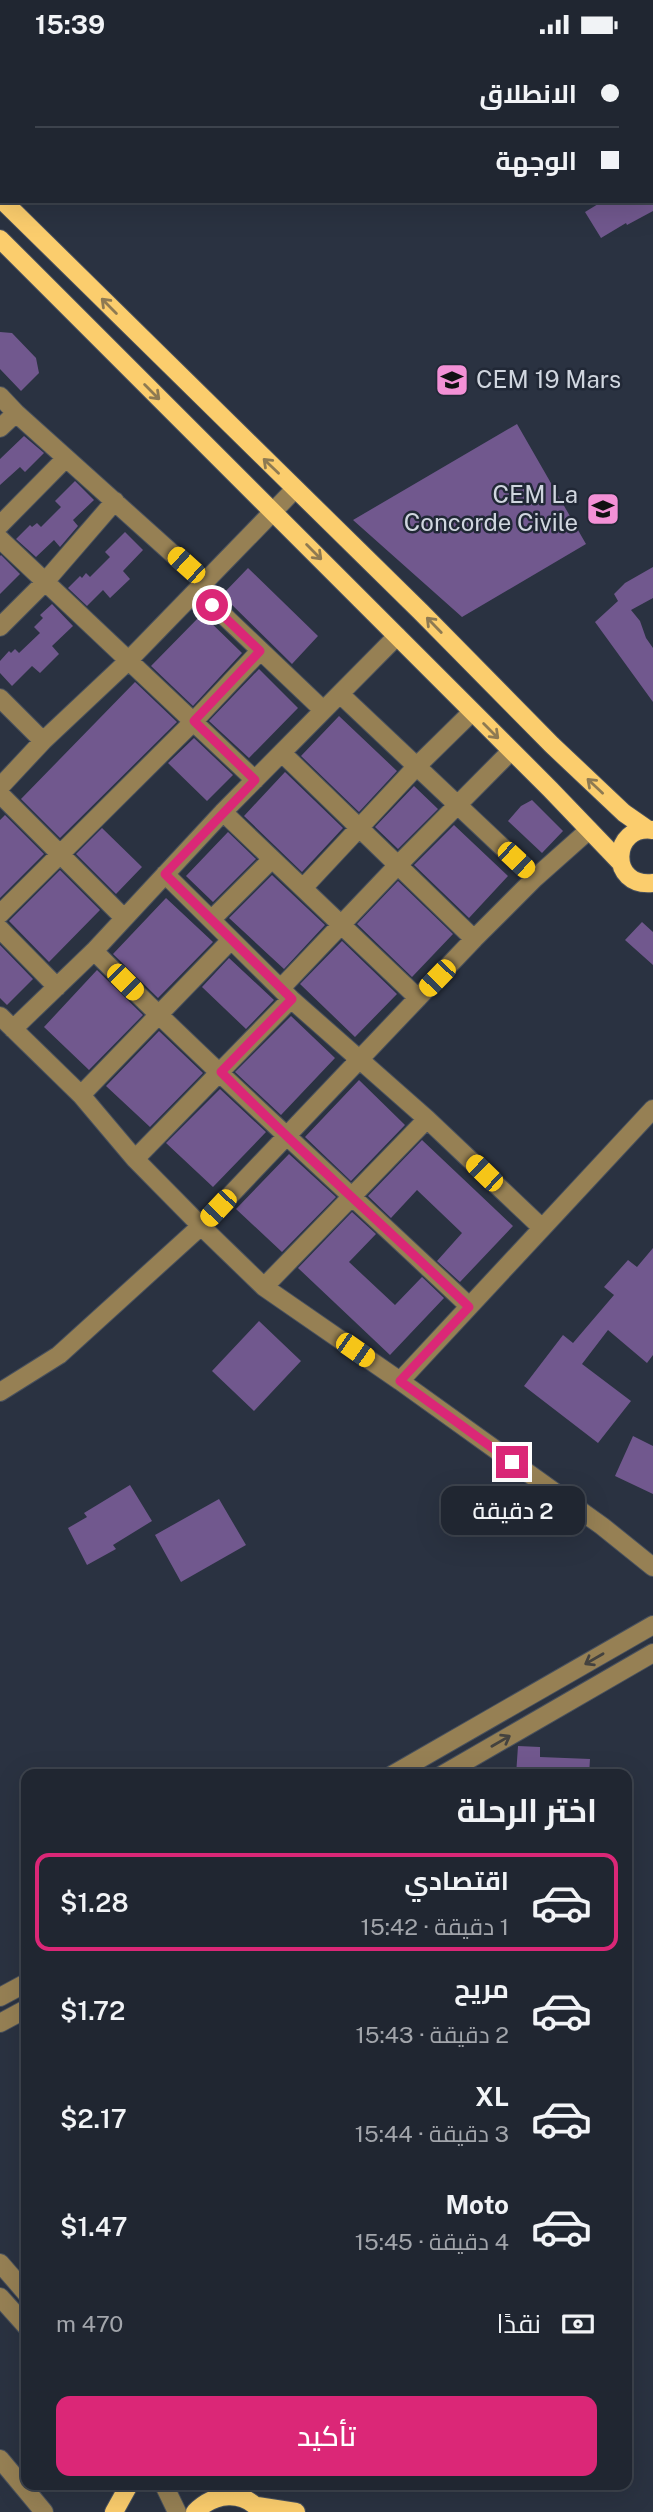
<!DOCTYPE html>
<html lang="ar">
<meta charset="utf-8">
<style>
body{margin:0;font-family:"Public Sans",Cairo,sans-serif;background:#2d323d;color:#f1f3f6;direction:rtl;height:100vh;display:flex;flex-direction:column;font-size:26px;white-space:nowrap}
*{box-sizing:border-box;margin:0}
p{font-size:23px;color:#a2a5ab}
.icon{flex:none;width:38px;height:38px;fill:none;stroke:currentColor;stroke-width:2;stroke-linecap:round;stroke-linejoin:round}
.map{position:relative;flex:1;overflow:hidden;direction:ltr}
.details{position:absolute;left:21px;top:1720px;width:611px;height:721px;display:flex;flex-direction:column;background:#202631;border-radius:14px;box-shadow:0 7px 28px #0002,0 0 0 2px #3d434d;direction:rtl}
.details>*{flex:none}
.hud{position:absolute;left:0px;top:0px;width:654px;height:154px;box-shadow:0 7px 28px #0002,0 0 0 2px #3d434d;direction:rtl;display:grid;align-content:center;height:154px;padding:0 35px;background:#202631}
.end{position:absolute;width:32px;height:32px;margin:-16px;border:9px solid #db2777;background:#fff;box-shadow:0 0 0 4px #fff}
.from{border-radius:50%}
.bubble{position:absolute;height:49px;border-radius:14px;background:#202631;box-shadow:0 7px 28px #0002,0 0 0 2px #3d434d;font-size:23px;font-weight:600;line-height:49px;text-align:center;direction:rtl}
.car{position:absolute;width:21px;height:42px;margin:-21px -10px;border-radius:9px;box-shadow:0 0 5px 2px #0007;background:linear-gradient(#f5c518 24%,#345 0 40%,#f5c518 0 76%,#345 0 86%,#f5c518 0)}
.hud b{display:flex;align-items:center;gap:24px;height:66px;font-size:26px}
.hud b+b{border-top:2px solid #3d434d}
.hud i{width:18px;height:18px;background:#f1f3f6}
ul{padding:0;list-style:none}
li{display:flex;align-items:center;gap:21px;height:98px;margin:0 14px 10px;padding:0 21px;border:4px solid transparent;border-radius:14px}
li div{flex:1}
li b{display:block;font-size:26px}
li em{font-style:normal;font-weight:600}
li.active{border-color:#db2777}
li>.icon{width:63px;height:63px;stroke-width:1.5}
h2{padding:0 35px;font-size:32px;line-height:84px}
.pay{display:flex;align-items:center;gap:18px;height:77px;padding:0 35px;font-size:26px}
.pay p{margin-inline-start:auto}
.primary-button{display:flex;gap:14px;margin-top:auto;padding:14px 35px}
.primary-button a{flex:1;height:80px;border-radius:14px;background:#db2777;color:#fff;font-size:28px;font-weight:600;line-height:80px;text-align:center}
.status{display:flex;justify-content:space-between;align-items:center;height:49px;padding:0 35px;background:#202631;direction:ltr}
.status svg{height:19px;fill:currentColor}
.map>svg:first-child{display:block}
.building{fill:#71588e}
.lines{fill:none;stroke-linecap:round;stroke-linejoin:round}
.minor-casing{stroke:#48505d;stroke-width:20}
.major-casing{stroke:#48505d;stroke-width:20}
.minor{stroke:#968054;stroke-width:18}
.major{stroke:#fbcd6d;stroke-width:18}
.oneway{stroke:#8e7a52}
.oneway2{stroke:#44423f}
.route{stroke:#db2777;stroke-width:9}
.labels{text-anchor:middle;stroke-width:5;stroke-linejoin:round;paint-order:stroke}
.poi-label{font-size:24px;fill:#d0d6df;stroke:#212836;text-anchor:start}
</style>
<div class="status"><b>15:39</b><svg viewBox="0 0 49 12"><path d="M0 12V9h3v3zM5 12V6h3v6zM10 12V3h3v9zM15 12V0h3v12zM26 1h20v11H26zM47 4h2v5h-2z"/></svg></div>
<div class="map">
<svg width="653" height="2463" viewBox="0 0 653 2463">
<rect width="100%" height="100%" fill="#2a3241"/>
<path class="building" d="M603 152H653V162L627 176 626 174 601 189 585 163Z
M0 283 12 284 36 309 39 324 21 342 0 320Z
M517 375 586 495 462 568 353 471Z
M24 387 44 404 25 423 20 418 0 436V410Z
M75 432 94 451 73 471 78 477 60 498 54 491 36 508 16 490 30 476 32 478 37 474 41 478 61 458 55 452Z
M125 483 143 501 123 522 130 530 110 549 103 541 87 557 68 539 80 527 82 529 86 524 90 528 110 508 105 503Z
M1 506 20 525 0 545V507Z
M653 518V549L631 561 640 572 646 589 653 599V653L595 573 618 552 614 545 625 534Z
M248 519 318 587 292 615 222 546Z
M52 555 73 577 52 597 59 605 40 624 32 617 12 637 0 624V612L9 602 11 604 15 600 19 604 40 584 34 578 43 569 40 566Z
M202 565 242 604 193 657 151 617Z
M259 620 298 659 249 709 209 672Z
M135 633 177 673 60 789 21 750Z
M339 667 397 722 359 763 301 707Z
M194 689 233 726 207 752 168 714Z
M285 723 343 779 302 823 244 767Z
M414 737 438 760 398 800 375 778Z
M532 751 563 782 542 804 508 772 521 757Z
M5 766 44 805 0 849V771Z
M454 776 508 827 469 869 414 816Z
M102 779 142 818 116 845 76 805Z
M228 783 256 810 213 853 186 827Z
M60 821 100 861 49 913 9 872Z
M272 826 325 876 284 920 229 869Z
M398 832 453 885 412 928 357 875Z
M166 849 213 893 158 949 113 905Z
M642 873 653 883V916L625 891Z
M342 892 397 945 355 988 300 935Z
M0 896 33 930 7 956 0 949Z
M229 909 274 951 246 980 202 938Z
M97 921 143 966 89 1021 44 978Z
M291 967 335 1009 281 1066 235 1023Z
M159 982 203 1024 150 1078 106 1037Z
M359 1031 405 1076 351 1132 305 1088Z
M220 1040 266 1083 213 1138 166 1094Z
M422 1091 513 1177 460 1233 437 1212 462 1184 417 1141 391 1169 368 1147Z
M289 1105 336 1148 282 1203 236 1160Z
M352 1163 376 1185 349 1213 395 1256 422 1228 444 1249 390 1306 298 1219Z
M653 1199V1306L647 1314 608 1281 582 1315 631 1352 598 1394 524 1337 563 1286 573 1294 614 1246 604 1238 628 1211 637 1218Z
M259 1272 301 1312 254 1362 212 1322Z
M633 1387 653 1397V1445L615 1427Z
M130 1436 152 1472 113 1496 116 1500 87 1516 68 1479 87 1468 84 1464Z
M219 1450 246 1496 181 1533 155 1486Z
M518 1697 540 1698V1708L590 1710 589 1726H516Z"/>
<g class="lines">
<defs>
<path id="minor" d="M0 347 16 364 204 533
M0 379 16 364
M0 476 66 409
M0 490 255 731
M197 541 323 661
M0 578 44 534 115 452
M340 645 535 829
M0 649 43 692
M282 704 474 890
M0 738 43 692 127 613 295 440
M0 745 124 869
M223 763 418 949
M165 825 291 950 427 1070 541 1178
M303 839 416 718 472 663
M0 865 194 672 260 602
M212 870 272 810
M0 880 57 938
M94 902C216 1024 344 1139 469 1257
M281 939 397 817 511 702
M0 967 81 1046 135 1110 201 1177 264 1238 400 1332 653 1060
M13 980 94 902 223 763 397 587
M81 1046 231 891
M135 1110 291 950
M264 1238 427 1070
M400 1332 602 1477 653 1518
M0 1343 59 1306 201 1177 474 890 535 829 589 781
M392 1726 653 1576
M442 1726 653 1604
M0 1948 26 1934
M0 1974 26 1960
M0 2214 26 2244
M0 2248 26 2277
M0 2410 44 2463
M164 2436 177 2463
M216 2436 232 2446"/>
<path id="major" d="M3 152 421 563 552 696 624 764 647 780
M0 190 550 740 620 813
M653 781C611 775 608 839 653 834
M257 2457 296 2463
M114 2463 129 2436
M195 2463C214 2444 243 2440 261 2463"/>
</defs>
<use href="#minor" class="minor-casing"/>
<use href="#major" class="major-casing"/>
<use href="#minor" class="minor"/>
<use href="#major" class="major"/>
</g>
<defs><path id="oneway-shaft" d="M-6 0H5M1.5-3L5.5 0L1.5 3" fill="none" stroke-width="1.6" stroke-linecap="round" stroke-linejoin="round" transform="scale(1.75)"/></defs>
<g class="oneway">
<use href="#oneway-shaft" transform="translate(109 257) rotate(-135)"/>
<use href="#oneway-shaft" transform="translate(152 343) rotate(45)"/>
<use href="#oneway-shaft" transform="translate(271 417) rotate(-136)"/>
<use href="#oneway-shaft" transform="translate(314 503) rotate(45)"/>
<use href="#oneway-shaft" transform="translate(434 576) rotate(-134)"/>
<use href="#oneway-shaft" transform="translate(491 682) rotate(45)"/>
<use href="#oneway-shaft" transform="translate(595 737) rotate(-137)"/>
</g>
<g class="oneway2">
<use href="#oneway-shaft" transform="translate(594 1610) rotate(150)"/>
<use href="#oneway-shaft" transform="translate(501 1692) rotate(-30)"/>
</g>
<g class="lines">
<path class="route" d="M212 556 260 602 194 672 255 731 165 825 292 950 221 1023C301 1104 387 1179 469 1258L400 1332 512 1413"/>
</g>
<defs>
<symbol id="school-square" viewBox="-11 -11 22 22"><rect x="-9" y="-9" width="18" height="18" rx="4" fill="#f391d6" stroke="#212836"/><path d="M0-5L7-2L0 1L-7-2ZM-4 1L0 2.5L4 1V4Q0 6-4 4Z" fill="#111"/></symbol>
</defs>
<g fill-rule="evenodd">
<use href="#school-square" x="433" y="312" width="38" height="38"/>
<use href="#school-square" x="584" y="441" width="38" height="38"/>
</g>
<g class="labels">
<g class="poi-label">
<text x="476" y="339">CEM 19 Mars</text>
<text x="578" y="454" text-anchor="end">CEM La<tspan x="578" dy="28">Concorde Civile</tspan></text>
</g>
</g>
</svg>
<i class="end from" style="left:212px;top:556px"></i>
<i class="end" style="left:512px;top:1413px"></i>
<div class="bubble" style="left:441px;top:1437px;width:144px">2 دقيقة</div>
<i class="car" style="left:186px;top:516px;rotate:312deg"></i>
<i class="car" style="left:516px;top:811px;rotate:133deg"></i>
<i class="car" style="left:437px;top:929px;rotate:224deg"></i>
<i class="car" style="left:125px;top:933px;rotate:135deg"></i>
<i class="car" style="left:484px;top:1124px;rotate:314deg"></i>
<i class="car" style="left:218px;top:1159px;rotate:223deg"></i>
<i class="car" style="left:355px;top:1301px;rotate:125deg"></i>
<div class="hud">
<b><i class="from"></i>الانطلاق</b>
<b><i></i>الوجهة</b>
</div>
<section class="details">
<h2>اختر الرحلة</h2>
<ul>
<li class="active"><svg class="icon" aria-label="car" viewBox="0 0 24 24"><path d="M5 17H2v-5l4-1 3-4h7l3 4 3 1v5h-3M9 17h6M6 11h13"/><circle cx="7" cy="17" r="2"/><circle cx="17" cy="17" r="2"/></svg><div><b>اقتصادي</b><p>1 دقيقة · 15:42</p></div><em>$1.28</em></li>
<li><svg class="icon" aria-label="car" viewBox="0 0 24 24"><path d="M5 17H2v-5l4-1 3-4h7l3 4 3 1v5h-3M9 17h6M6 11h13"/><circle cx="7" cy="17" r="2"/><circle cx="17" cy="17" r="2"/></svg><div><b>مريح</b><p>2 دقيقة · 15:43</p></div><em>$1.72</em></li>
<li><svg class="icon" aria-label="car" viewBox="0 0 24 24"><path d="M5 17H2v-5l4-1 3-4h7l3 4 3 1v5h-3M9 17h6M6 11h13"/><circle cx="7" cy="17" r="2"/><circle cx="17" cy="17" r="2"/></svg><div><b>XL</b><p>3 دقيقة · 15:44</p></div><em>$2.17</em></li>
<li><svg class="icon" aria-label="car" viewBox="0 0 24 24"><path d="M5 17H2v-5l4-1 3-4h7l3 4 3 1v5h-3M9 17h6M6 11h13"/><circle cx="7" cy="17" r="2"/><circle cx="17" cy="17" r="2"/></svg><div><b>Moto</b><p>4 دقيقة · 15:45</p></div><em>$1.47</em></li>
</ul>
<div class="pay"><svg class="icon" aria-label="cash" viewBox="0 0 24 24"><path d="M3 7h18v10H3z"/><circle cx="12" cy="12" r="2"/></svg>نقدًا<p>470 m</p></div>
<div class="primary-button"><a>تأكيد</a></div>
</section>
</div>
